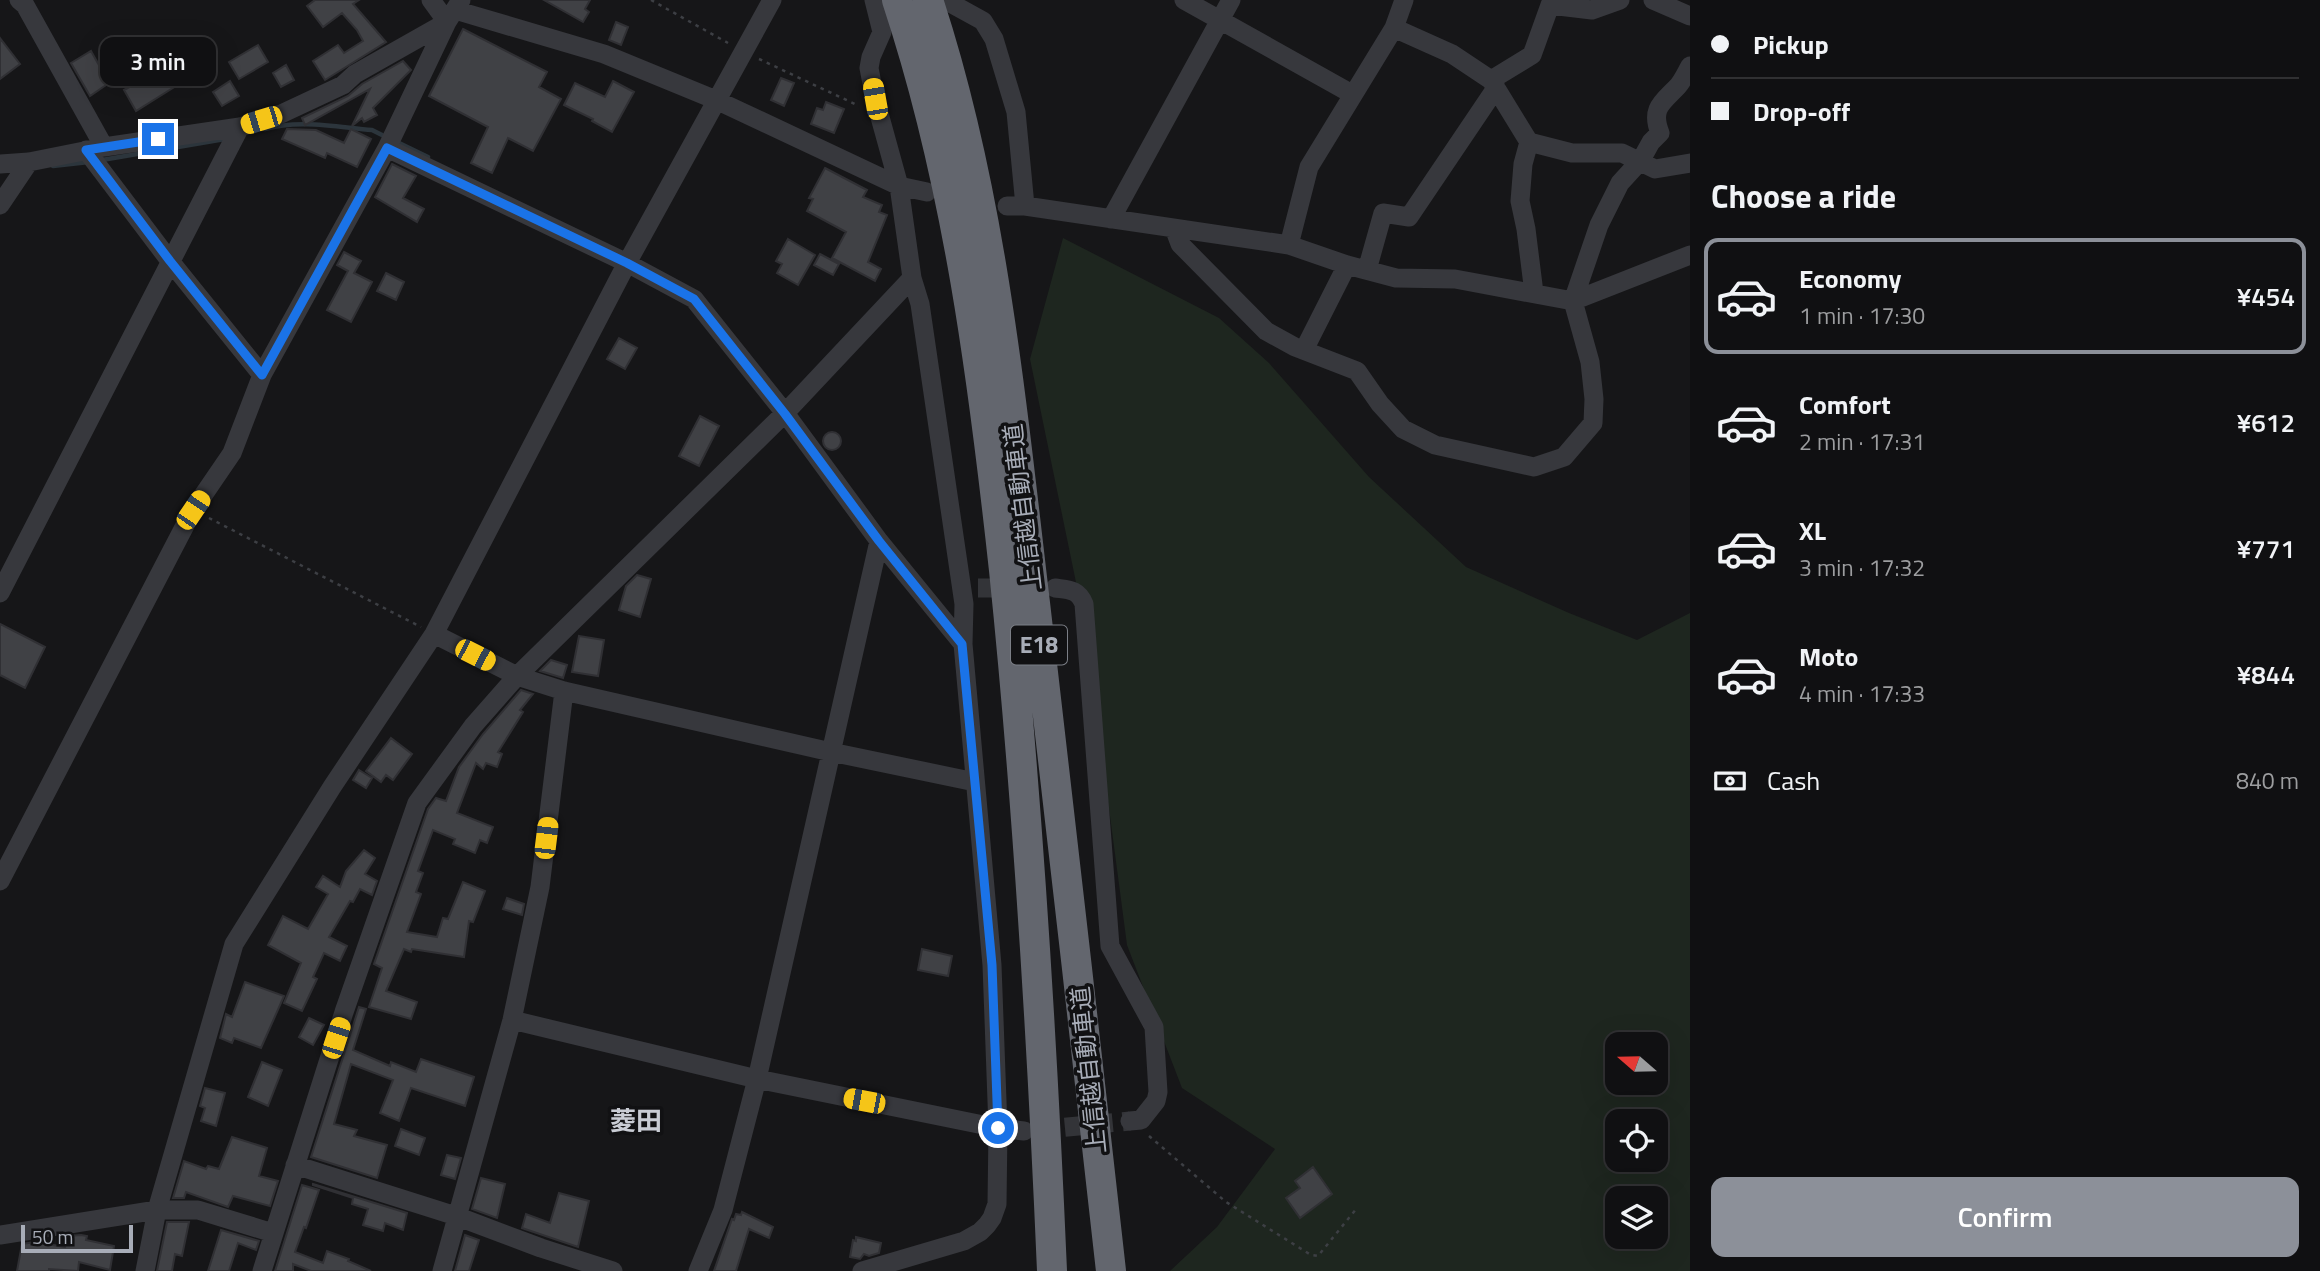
<!DOCTYPE html>
<meta charset="utf-8">
<style>
body{margin:0;font-family:"Titillium Web","Noto Sans JP",sans-serif;background:#1e1e20;color:#f1f3f6;height:100vh;display:flex;flex-direction:column;font-size:26px;white-space:nowrap}
*{box-sizing:border-box;margin:0}
p{font-size:23px;color:#9c9d9f}
.icon{flex:none;width:38px;height:38px;fill:none;stroke:currentColor;stroke-width:2;stroke-linecap:round;stroke-linejoin:round}
.map{position:relative;flex:1;overflow:hidden}
.side{display:flex;flex-direction:column;background:#101012;width:630px}
.side>*{flex:none}
.guide{display:grid;align-content:center;height:154px;padding:0 21px;background:#101012}
.needle{width:46px;rotate:290deg}
.fabs{position:absolute;left:1605px;top:1032px;display:grid;gap:14px}
.fabs a{display:grid;place-items:center;width:63px;height:63px;border-radius:14px;background:#101012;box-shadow:0 7px 28px #0002,0 0 0 2px #303032;font-size:35px}
.scale{position:absolute;left:21px;bottom:18px;width:112px;box-sizing:border-box;padding-left:7px;border:4px solid #a8adb8;border-top:0;font-size:19px;line-height:24px;white-space:nowrap;color:#a8adb8;-webkit-text-stroke:5px #111113;paint-order:stroke}
.end{position:absolute;width:32px;height:32px;margin:-16px;border:9px solid #1a73e8;background:#fff;box-shadow:0 0 0 4px #fff}
.from{border-radius:50%}
.bubble{position:absolute;height:49px;border-radius:14px;background:#101012;box-shadow:0 7px 28px #0002,0 0 0 2px #303032;font-size:23px;font-weight:600;line-height:49px;text-align:center}
.car{position:absolute;width:21px;height:42px;margin:-21px -10px;border-radius:9px;box-shadow:0 0 5px 2px #0007;background:linear-gradient(#f5c518 24%,#345 0 40%,#f5c518 0 76%,#345 0 86%,#f5c518 0)}
.guide b{display:flex;align-items:center;gap:24px;height:66px;font-size:26px}
.guide b+b{border-top:2px solid #303032}
.guide i{width:18px;height:18px;background:#f1f3f6}
ul{padding:0;list-style:none}
li{display:flex;align-items:center;gap:21px;height:116px;margin:0 14px 10px;padding:0 7px;border:4px solid transparent;border-radius:14px}
li div{flex:1}
li b{display:block;font-size:26px}
li em{font-style:normal;font-weight:600}
li.active{border-color:#8c9099}
li>.icon{width:63px;height:63px;stroke-width:1.5}
h2{padding:0 21px;font-size:32px;line-height:84px}
.pay{display:flex;align-items:center;gap:18px;height:77px;padding:0 21px;font-size:26px}
.pay p{margin-inline-start:auto}
.action{display:flex;gap:14px;margin-top:auto;padding:14px 21px}
.action a{flex:1;height:80px;border-radius:14px;background:#8c9099;color:#fff;font-size:28px;font-weight:600;line-height:80px;text-align:center}
main{display:flex;flex:1;min-height:0}
.map>svg:first-child{display:block}
.green{fill:#1e261f;fill-rule:evenodd}
.lines{fill:none;stroke-linecap:round;stroke-linejoin:round}
.stream{stroke:#2c353c;stroke-width:4.5}
.building{fill:#404145;stroke:#303034;stroke-width:2}
.minor-tunnel{stroke:#333438;stroke-width:19;stroke-dasharray:19 10;stroke-linecap:butt}
.path{stroke:#3d3f44;stroke-width:2.5;stroke-dasharray:3.5 5;stroke-linecap:butt}
.minor{stroke:#37383d;stroke-width:19}
.highway{stroke:#63666e;stroke-width:30}
.route{stroke:#1a73e8;stroke-width:9}
.labels{text-anchor:middle;stroke-width:7;stroke-linejoin:round;paint-order:stroke}
.shield{fill:#111113;stroke:#7b7e86;stroke-width:2}
.shield-label{font-size:23px;font-weight:bold;fill:#a8adb8}
.street-label{font-size:24px;fill:#a8adb8;stroke:#111113}
.neighbourhood-label{font-size:26px;font-weight:bold;fill:#c9ccd4;stroke:#111113}
</style>
<main>
<div class="map">
<svg width="1690" height="1271" viewBox="0 0 1690 1271">
<rect width="100%" height="100%" fill="#161618"/>
<path class="green" d="M1063 238 1219 318 1269 363 1369 477 1466 567 1569 613 1637 640 1690 613V1271H1170L1217 1227 1275 1149 1182 1088 1127 945 1085 626 1030 359ZM1617 1045H1656V1083H1617ZM1617 1122H1656V1160H1617ZM1617 1199H1656V1237H1617Z"/>
<g class="lines">
<path class="stream" d="M265 129C299 119 337 127 372 130L382 135
M397 142 428 157
M102 160 225 139
M53 166 89 162"/>
</g>
<path class="building" d="M315 0H359L353 4 386 42 325 80 313 61 338 45 344 53 363 41 357 30 342 13 323 27 307 6Z
M544 0H590L585 9 589 12 583 22Z
M616 22 628 27 621 45 609 40Z
M463 29 547 72 539 87 561 99 533 151 508 138 492 173 471 163 488 127 429 96Z
M0 38 20 64 0 79Z
M258 45 268 62 239 79 229 62Z
M91 51 109 83 90 96 71 63Z
M403 61 411 70 373 108 377 115 364 122 362 118 352 126 370 89 305 125 302 118 348 96 362 84Z
M173 63 184 81 136 111 124 90Z
M286 65 294 80 281 87 273 73Z
M781 78 794 83 784 106 771 100Z
M230 81 239 96 222 106 213 92Z
M613 81 634 92 612 132 592 121 593 119 564 105 575 83 605 97Z
M826 102 844 109 834 133 811 124 817 108 823 110Z
M287 129 316 130 344 143 351 129 371 139 357 167 327 153 325 158 282 139Z
M392 164 416 176 403 198 424 209 417 222 375 197Z
M825 168 867 190 863 197 882 205 879 212 887 215 868 262 881 269 875 281 832 258 846 232 807 211 813 199 809 198Z
M788 239 815 255 798 285 777 273 782 264 776 261Z
M344 252 361 261 354 273 372 282 351 322 327 310 348 271 337 265Z
M820 254 839 264 833 275 814 265Z
M386 273 404 282 396 300 377 291Z
M619 338 637 348 625 369 607 359Z
M700 416 719 426 699 466 679 456Z
M823 441a9 9 0 1 1 18 0a9 9 0 1 1-18 0Z
M637 575 651 579 640 617 619 610 626 586Z
M0 624 45 647 25 688 0 675Z
M579 636 604 640 598 676 572 672Z
M551 660 567 665 563 678 540 671Z
M521 690 533 694 520 710 523 712 498 752 502 754 497 767 486 763 483 769 476 763 457 813 493 827 487 843 480 840 475 853 453 844 455 839 433 830 418 871 423 873 416 892 421 894 407 932 437 937 443 918 448 919 463 882 485 891 473 922 469 921 464 957 412 949 411 952 404 949 386 991 417 1002 411 1019 369 1007 382 968 374 964 428 809 436 798 446 801 459 767 483 734Z
M391 738 412 754 393 780 386 775 381 782 366 771Z
M359 770 372 778 366 788 353 780Z
M364 850 375 858 365 874 377 881 372 895 360 889 353 902 350 901 329 937 347 946 340 961 324 953 313 977 317 979 302 1011 284 1003 301 963 268 945 283 916 308 929 328 894 316 887 323 876 340 887 346 871Z
M507 898 524 904 522 915 503 909Z
M922 949 952 956 948 976 918 970Z
M245 982 284 996 261 1048 234 1038 232 1043 220 1038 226 1014 232 1017Z
M359 1007 366 1009 353 1050 390 1066 391 1062 416 1072 421 1059 474 1077 465 1106 411 1088 399 1121 380 1113 393 1080 351 1064 334 1124 357 1130 354 1136 387 1145 377 1178 311 1157Z
M309 1018 324 1025 313 1045 299 1037Z
M262 1062 282 1070 268 1106 248 1097Z
M205 1088 225 1093 216 1126 201 1121 205 1108 200 1106Z
M401 1129 425 1138 419 1155 395 1146Z
M232 1137 267 1148 259 1176 278 1181 270 1206 233 1196 228 1207 186 1192 184 1198H173L184 1161 206 1169 208 1166 219 1169Z
M447 1155 461 1158 455 1179 441 1175Z
M1313 1167 1332 1194 1300 1218 1286 1198 1300 1188 1295 1181Z
M481 1178 505 1184 497 1218 472 1209Z
M313 1184 407 1213 403 1230 385 1223 383 1231 363 1225 368 1209 352 1204 353 1198 313 1185Z
M302 1185 319 1190 306 1228 304 1227 295 1252 323 1263 327 1251 349 1259 348 1261 371 1271H311L293 1264V1271H275Z
M559 1193 589 1201 578 1247 522 1228 526 1214 550 1223Z
M742 1212 773 1227 769 1238 749 1229 736 1271H714L732 1219 734 1220 736 1214 741 1215Z
M167 1222H189L182 1256 175 1254 172 1271H157Z
M221 1230 259 1241 256 1250 238 1243 229 1271H208Z
M81 1235 87 1236 86 1240 114 1246 110 1270 79 1262 78 1271 49 1269V1271H17L22 1244 35 1242 65 1247 68 1236Z
M465 1235 479 1240 469 1271H455Z
M856 1237 881 1243 879 1253 869 1256 864 1254 860 1259 850 1257 853 1240 856 1241Z"/>
<g class="lines">
<path class="minor-tunnel" d="M978 588H1015
M1036 1130 1130 1121"/>
<path class="path" d="M651 0 728 43
M759 59 857 105
M209 518 421 627
M1149 1136 1226 1202 1311 1255 1318 1256 1357 1208"/>
<path class="minor" d="M19 0 25 5 104 147
M431 0 447 22
M950 0 952 4 983 21 994 39 1016 112 1025 206
M1184 0 1352 94
M1653 0 1690 16
M455 10 604 54 716 100 899 186 927 192
M1394 28 1452 54 1491 80 1529 142 1572 153H1622L1655 169 1690 163
M1491 80 1532 55 1550 5 1592 10 1620 0
M1529 142 1523 164 1520 201 1526 229 1534 293
M387 148 627 263 694 299 785 413 879 541 963 644
M86 150 170 261 262 375
M0 164 29 162 104 147 240 127 281 114 343 85 355 74 447 22
M0 205 29 162
M1007 206H1025L1289 245 1347 265 1396 278 1455 279 1573 301 1690 255
M1111 219 1231 0
M1174 228 1180 244 1266 331 1295 347 1357 371 1380 404 1403 429 1435 445 1534 467 1564 457 1593 423 1594 399 1590 362 1573 301 1599 225 1620 183 1641 160 1651 142 1660 133C1650 108 1663 102 1678 86 1683 80 1686 73 1690 66
M1289 245 1309 167 1394 28 1404 0
M1367 270 1383 213 1409 217 1496 88
M1304 350 1347 265
M1055 588C1069 590 1078 589 1084 604L1110 946 1154 1027 1158 1092 1156 1101 1141 1120 1130 1121
M0 593 240 127
M434 634 517 676 564 691 831 752 975 782
M0 881 193 510 232 453 262 375 387 148 447 22 461 0
M512 1020 757 1079 998 1128 1024 1131
M295 1165 456 1216 541 1248 613 1271
M0 1235 157 1210H198L273 1233
M145 1271 157 1210 234 944 332 787 434 634 627 263 772 0
M262 1271 344 1012 417 803 473 726 517 676 785 413 912 278
M442 1271 512 1020 540 887 564 691
M698 1271 723 1210 757 1079 879 541
M862 1271 964 1241 980 1232 987 1225 992 1218 997 1204 998 1128 992 965 963 644 964 604 920 304 912 278 899 186 875 99 869 68 871 57 882 32 874 0"/>
<path class="highway" d="M897 0C958 184 983 378 1004 570 1028 803 1042 1037 1052 1271
M928 0C992 194 1011 401 1035 603 1060 826 1087 1048 1111 1271"/>
</g>
<g class="lines">
<path class="route" d="M158 139 86 150 170 261 262 375 387 148 627 263 694 299 785 414 879 541 962 644 992 965 998 1128"/>
</g>
<g class="labels">
<rect class="shield" x="1011" y="625.5" width="56" height="39" rx="5"/>
<g class="shield-label">
<text x="1039" y="653">E18</text>
</g>
<g class="street-label">
<text transform="translate(1023 507) rotate(-97)" y="8">上信越自動車道</text>
<text transform="translate(1089 1070) rotate(-96)" y="8">上信越自動車道</text>
</g>
<g class="neighbourhood-label">
<text x="636" y="1130">菱田</text>
</g>
</g>
</svg>
<div class="fabs">
<a><svg class="needle" viewBox="-14 -14 28 28"><path d="M0-13l5 13h-10z" fill="#e53935"/><path d="M0 13l5-13h-10z" fill="#9c9d9f"/></svg></a>
<a><svg class="icon" aria-label="locate" viewBox="0 0 24 24"><circle cx="12" cy="12" r="6"/><path d="M12 2v4M12 18v4M2 12h4M18 12h4"/></svg></a>
<a><svg class="icon" aria-label="layers" viewBox="0 0 24 24"><path d="M12 4l9 5-9 5-9-5zM3 14l9 5 9-5"/></svg></a>
</div>
<div class="scale">50 m</div>
<i class="end from" style="left:998px;top:1128px"></i>
<i class="end" style="left:158px;top:139px"></i>
<div class="bubble" style="left:100px;top:37px;width:116px">3 min</div>
<i class="car" style="left:875px;top:99px;rotate:350deg"></i>
<i class="car" style="left:261px;top:120px;rotate:253deg"></i>
<i class="car" style="left:193px;top:510px;rotate:34deg"></i>
<i class="car" style="left:475px;top:655px;rotate:117deg"></i>
<i class="car" style="left:546px;top:838px;rotate:7deg"></i>
<i class="car" style="left:336px;top:1038px;rotate:18deg"></i>
<i class="car" style="left:864px;top:1101px;rotate:281deg"></i>
</div>
<section class="side">
<div class="guide">
<b><i class="from"></i>Pickup</b>
<b><i></i>Drop-off</b>
</div>
<h2>Choose a ride</h2>
<ul>
<li class="active"><svg class="icon" aria-label="car" viewBox="0 0 24 24"><path d="M5 17H2v-5l4-1 3-4h7l3 4 3 1v5h-3M9 17h6M6 11h13"/><circle cx="7" cy="17" r="2"/><circle cx="17" cy="17" r="2"/></svg><div><b>Economy</b><p>1 min · 17:30</p></div><em>¥454</em></li>
<li><svg class="icon" aria-label="car" viewBox="0 0 24 24"><path d="M5 17H2v-5l4-1 3-4h7l3 4 3 1v5h-3M9 17h6M6 11h13"/><circle cx="7" cy="17" r="2"/><circle cx="17" cy="17" r="2"/></svg><div><b>Comfort</b><p>2 min · 17:31</p></div><em>¥612</em></li>
<li><svg class="icon" aria-label="car" viewBox="0 0 24 24"><path d="M5 17H2v-5l4-1 3-4h7l3 4 3 1v5h-3M9 17h6M6 11h13"/><circle cx="7" cy="17" r="2"/><circle cx="17" cy="17" r="2"/></svg><div><b>XL</b><p>3 min · 17:32</p></div><em>¥771</em></li>
<li><svg class="icon" aria-label="car" viewBox="0 0 24 24"><path d="M5 17H2v-5l4-1 3-4h7l3 4 3 1v5h-3M9 17h6M6 11h13"/><circle cx="7" cy="17" r="2"/><circle cx="17" cy="17" r="2"/></svg><div><b>Moto</b><p>4 min · 17:33</p></div><em>¥844</em></li>
</ul>
<div class="pay"><svg class="icon" aria-label="cash" viewBox="0 0 24 24"><path d="M3 7h18v10H3z"/><circle cx="12" cy="12" r="2"/></svg>Cash<p>840 m</p></div>
<div class="action"><a>Confirm</a></div>
</section>
</main>
